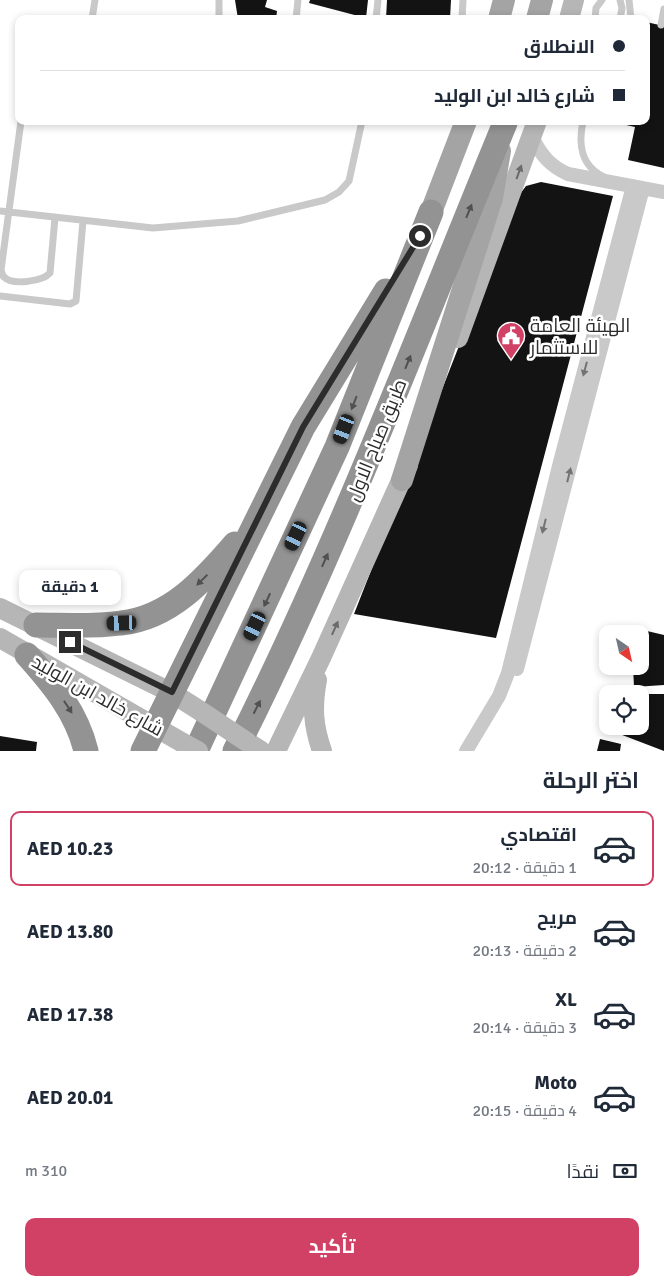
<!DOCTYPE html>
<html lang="ar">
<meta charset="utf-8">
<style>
body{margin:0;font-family:Signika,Cairo,sans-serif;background:#f2f2f3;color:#1f2937;direction:rtl;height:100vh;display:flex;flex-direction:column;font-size:19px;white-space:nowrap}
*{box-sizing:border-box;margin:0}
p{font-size:16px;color:#747a83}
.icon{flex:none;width:28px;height:28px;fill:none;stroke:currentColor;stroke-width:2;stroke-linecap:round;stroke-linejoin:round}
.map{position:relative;height:751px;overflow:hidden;direction:ltr}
.side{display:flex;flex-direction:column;background:#fff;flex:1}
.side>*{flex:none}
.guide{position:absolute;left:15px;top:15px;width:635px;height:110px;border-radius:10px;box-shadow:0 2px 8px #0003;direction:rtl;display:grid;align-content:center;height:110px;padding:0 25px;background:#fff}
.needle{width:32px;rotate:146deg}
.controls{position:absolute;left:599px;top:625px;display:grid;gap:10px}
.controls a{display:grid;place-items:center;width:50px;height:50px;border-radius:10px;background:#fff;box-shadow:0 2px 8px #0003;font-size:25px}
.end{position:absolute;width:22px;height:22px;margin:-11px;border:6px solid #2c2c2c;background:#fff;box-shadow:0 0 0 2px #fff}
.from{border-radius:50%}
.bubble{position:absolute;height:35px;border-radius:10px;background:#fff;box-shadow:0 2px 8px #0003;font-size:16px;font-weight:700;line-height:35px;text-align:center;direction:rtl}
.car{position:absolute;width:15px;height:30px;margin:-15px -8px;border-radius:6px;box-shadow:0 0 4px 1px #0007;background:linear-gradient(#222 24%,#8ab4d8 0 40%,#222 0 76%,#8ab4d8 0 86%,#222 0)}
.guide b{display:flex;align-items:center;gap:18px;height:48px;font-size:19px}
.guide b+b{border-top:1px solid #e0e1e3}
.guide i{width:12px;height:12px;background:#1f2937}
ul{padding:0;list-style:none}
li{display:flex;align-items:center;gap:15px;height:75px;margin:0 10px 8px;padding:0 15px;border:2px solid transparent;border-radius:10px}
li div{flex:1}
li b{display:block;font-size:19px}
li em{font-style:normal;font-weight:700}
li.active{border-color:#d14166}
li>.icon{width:45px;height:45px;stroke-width:1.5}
h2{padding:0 25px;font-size:22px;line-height:60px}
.pay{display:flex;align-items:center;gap:12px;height:55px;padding:0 25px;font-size:19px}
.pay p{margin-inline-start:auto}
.action{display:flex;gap:10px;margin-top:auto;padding:10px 25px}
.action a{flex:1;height:58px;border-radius:10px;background:#d14166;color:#fff;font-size:20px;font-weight:700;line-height:58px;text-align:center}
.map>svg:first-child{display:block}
.building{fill:#131313}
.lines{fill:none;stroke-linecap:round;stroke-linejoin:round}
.service{stroke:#c9c9c9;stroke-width:7}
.minor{stroke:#c9c9c9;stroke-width:14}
.secondary{stroke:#b6b6b6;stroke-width:20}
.primary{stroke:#a4a4a4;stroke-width:22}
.motorway{stroke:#939393;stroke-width:25}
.secondary-bridge{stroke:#b6b6b6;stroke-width:20}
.oneway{fill:#6a6a6a}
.oneway2{fill:#505050}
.oneway3{fill:#737373}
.route{stroke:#2c2c2c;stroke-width:6}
.labels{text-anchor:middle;stroke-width:5;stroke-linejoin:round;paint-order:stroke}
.poi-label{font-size:19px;fill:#2c2c2c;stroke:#fff;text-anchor:start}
.street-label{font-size:19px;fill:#2c2c2c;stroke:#fff}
</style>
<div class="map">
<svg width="664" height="751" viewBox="0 0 664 751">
<rect width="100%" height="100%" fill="#fff"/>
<path class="building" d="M235 0H267L265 7 277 11 276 19H238Z
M310 0H368L366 18 309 3Z
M387 0H451L450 19H386Z
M646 22 664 26V168L628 160 635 127 613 122 646 121Z
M541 182 613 196 496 638 354 614 517 198 526 186Z
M630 627 664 635V685L634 687 633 666H640V634H630Z
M640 694H664V751L617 733 620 726H640Z
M0 736 37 742 36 751H0Z
M600 739 621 744 620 751H597Z"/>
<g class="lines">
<path class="service" d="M620 0 622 8 620 19
M629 0 631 19
M92 19 95 0
M219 19V0
M296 19 298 0
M376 19 378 0
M462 19 463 0
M595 19 596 8 602 0
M661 25 664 9
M21 121 1 270C2 272 2 275 4 277 13 286 43 281 50 273L55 218
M583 122C578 144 581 166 604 177
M0 211 153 228 238 221 325 200 339 192 349 181 362 121
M0 296 70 304 76 301 83 221"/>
<path class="minor" d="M532 137C541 155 550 166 568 174L664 192
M517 669 643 188
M466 751 499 696 508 673 560 462 633 186"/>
<path class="secondary" d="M569 19 574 0
M458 338 537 121
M0 608 172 693 202 712
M0 638 183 743
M317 680C312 707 313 725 322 751
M247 742 261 751
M276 751 321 658 408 465"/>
<path class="primary" d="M499 19 504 0
M537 19 542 0
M431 212 466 121
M402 480 492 198 500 151"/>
<path class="motorway" d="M36 625C64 625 93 627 121 623 170 618 204 580 235 544
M27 655C53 684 77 713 86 751
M143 751 303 427 386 291
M196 751 337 447 431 212
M235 751C338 547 418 334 505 123"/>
<path class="secondary-bridge" d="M202 712 247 742
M183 743 198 751"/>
</g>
<defs><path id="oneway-solid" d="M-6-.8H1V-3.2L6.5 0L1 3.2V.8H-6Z" transform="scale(1.25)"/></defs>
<g class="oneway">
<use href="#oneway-solid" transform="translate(519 172) rotate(-70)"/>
<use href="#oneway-solid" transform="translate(335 628) rotate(-66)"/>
</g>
<g class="oneway2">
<use href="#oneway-solid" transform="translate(469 211) rotate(-68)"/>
<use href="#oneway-solid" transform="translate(408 362) rotate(-68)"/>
<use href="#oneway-solid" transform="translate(354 403) rotate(111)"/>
<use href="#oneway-solid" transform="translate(325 560) rotate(-66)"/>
<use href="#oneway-solid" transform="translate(202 580) rotate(136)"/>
<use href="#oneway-solid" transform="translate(267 600) rotate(115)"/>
<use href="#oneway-solid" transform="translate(68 707) rotate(57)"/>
<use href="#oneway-solid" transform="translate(257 707) rotate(-63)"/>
</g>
<g class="oneway3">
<use href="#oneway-solid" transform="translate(585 369) rotate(105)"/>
<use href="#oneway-solid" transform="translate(569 475) rotate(-76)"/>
<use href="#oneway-solid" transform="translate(544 526) rotate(104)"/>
</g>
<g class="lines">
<path class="route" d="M70 642 172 692 303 427 420 236"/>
</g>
<defs>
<symbol id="civic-pin" viewBox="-11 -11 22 30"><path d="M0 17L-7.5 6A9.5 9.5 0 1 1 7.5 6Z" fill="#d14166" stroke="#fff"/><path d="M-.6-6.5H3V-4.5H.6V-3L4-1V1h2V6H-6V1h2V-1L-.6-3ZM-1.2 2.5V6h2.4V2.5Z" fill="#fff"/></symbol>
</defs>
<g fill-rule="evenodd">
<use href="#civic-pin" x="495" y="320" width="32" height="43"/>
</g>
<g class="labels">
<g class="poi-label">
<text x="530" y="332">الهيئة العامة<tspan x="530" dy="22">للاستثمار</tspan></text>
</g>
<g class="street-label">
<text transform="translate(376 440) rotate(-68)" y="7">طريق صباح الاول</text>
<text transform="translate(98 695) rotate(29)" y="7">شارع خالد ابن الوليد</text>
</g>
</g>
</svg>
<div class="controls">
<a><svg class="needle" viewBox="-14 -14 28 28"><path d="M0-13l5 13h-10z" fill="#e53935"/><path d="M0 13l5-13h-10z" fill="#747a83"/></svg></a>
<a><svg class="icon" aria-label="locate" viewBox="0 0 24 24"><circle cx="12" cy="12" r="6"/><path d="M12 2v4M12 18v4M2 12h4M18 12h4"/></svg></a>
</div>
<i class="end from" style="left:420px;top:236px"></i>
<i class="end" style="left:70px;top:642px"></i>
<div class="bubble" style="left:19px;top:570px;width:102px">1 دقيقة</div>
<i class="car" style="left:344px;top:429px;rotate:201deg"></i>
<i class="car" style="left:296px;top:536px;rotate:205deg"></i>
<i class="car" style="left:122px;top:623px;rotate:268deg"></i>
<i class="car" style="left:255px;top:626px;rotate:205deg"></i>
<div class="guide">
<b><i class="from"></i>الانطلاق</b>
<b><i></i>شارع خالد ابن الوليد</b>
</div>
</div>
<section class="side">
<h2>اختر الرحلة</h2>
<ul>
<li class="active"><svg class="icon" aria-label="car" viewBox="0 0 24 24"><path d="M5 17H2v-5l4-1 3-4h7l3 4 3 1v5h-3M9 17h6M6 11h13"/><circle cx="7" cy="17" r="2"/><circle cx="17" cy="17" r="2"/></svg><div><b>اقتصادي</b><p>1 دقيقة · 20:12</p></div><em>AED 10.23</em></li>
<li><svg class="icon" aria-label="car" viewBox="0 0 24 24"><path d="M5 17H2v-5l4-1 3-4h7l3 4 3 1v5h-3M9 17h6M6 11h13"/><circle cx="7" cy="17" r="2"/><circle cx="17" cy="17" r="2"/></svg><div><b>مريح</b><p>2 دقيقة · 20:13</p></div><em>AED 13.80</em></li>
<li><svg class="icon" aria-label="car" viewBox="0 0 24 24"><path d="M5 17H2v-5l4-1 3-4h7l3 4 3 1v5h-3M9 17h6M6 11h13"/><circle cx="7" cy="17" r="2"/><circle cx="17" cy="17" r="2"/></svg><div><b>XL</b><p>3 دقيقة · 20:14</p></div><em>AED 17.38</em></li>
<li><svg class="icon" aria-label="car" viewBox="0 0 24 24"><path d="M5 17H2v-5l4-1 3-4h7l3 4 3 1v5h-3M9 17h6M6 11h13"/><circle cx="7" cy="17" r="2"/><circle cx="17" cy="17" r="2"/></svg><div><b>Moto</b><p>4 دقيقة · 20:15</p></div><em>AED 20.01</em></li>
</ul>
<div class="pay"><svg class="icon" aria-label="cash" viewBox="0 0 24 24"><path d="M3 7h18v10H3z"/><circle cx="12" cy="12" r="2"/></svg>نقدًا<p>310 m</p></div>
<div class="action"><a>تأكيد</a></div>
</section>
